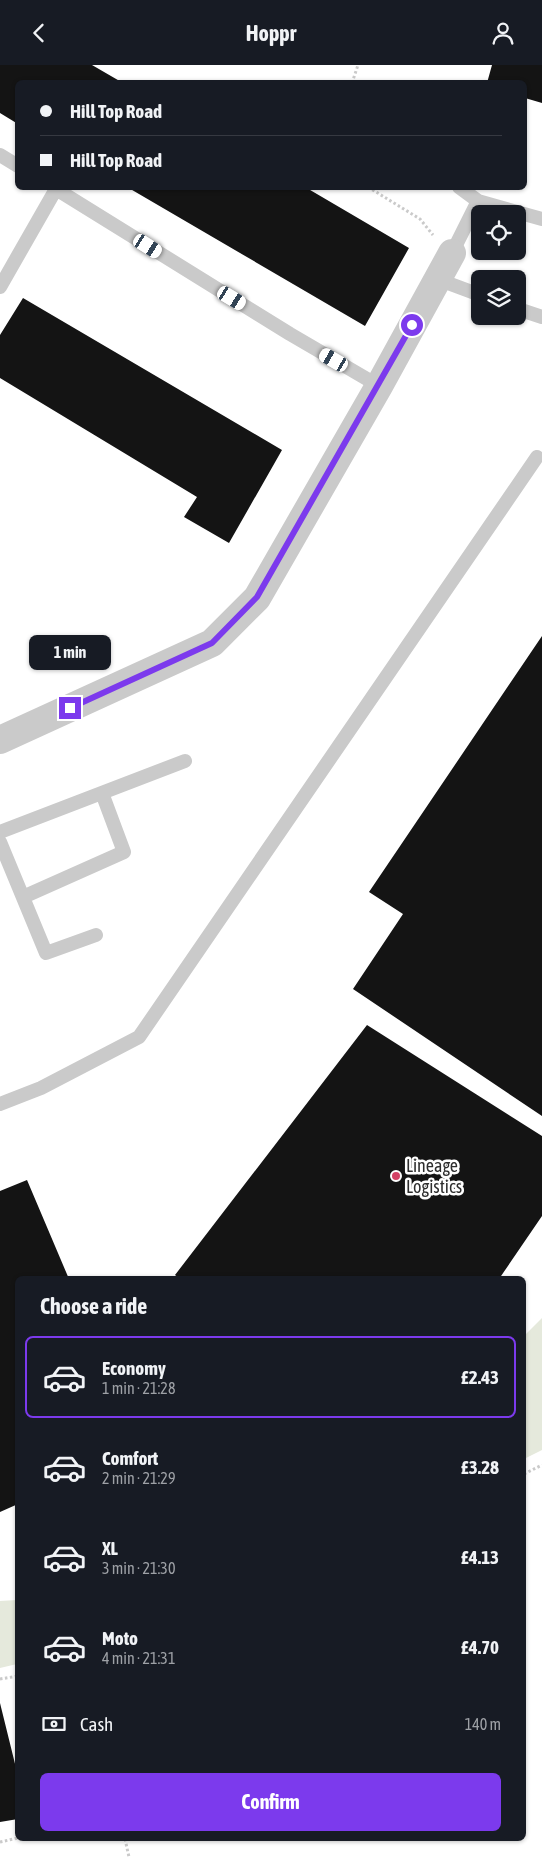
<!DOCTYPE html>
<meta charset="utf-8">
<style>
body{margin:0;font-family:"Asap Condensed",sans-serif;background:#242831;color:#f1f3f6;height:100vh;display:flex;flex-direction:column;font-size:19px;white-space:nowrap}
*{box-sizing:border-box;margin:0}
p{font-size:16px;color:#9ea1a6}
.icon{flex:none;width:28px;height:28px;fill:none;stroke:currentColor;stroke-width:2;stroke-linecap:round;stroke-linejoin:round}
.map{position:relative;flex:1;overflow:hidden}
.drawer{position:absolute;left:15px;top:1211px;width:511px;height:565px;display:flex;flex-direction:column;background:#171b24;border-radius:8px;box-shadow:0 1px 4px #0004}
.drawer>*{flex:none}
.hud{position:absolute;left:15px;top:15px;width:512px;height:110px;border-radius:8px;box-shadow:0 1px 4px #0004;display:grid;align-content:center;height:110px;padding:0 25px;background:#171b24}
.controls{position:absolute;left:471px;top:140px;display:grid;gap:10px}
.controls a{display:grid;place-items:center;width:55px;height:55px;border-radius:8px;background:#171b24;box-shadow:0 1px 4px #0004;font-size:25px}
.end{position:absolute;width:22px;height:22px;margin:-11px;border:6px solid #7c3aed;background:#fff;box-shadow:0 0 0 2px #fff}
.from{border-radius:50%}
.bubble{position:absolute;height:35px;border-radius:8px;background:#171b24;box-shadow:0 1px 4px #0004;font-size:16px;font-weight:700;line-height:35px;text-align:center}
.car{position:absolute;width:15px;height:30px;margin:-15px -8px;border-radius:6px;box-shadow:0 0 4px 1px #0007;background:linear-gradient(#fff 24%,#345 0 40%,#fff 0 76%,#345 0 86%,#fff 0)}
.hud b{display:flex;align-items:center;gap:18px;height:48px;font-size:19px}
.hud b+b{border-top:1px solid #363941}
.hud i{width:12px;height:12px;background:#f1f3f6}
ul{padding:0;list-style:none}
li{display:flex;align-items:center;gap:15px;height:82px;margin:0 10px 8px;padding:0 15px;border:2px solid transparent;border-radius:8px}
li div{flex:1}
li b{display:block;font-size:19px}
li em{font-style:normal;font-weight:700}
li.on{border-color:#7c3aed}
li>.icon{width:45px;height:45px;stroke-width:1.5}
h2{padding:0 25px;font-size:22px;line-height:60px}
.pay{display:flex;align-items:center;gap:12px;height:55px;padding:0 25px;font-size:19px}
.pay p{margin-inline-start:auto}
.cta{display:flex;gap:10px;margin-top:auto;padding:10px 25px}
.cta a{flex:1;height:58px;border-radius:8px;background:#7c3aed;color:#fff;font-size:20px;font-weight:700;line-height:58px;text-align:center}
header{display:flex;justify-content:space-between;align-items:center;height:65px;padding:0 25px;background:#171b24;font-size:22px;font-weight:700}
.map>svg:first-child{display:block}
.green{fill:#e5e9dc}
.building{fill:#141414}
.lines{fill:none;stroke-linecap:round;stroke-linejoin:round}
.path{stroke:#cacaca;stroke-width:3;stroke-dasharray:2.5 2.5;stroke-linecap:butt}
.lane{stroke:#cacaca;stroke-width:14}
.street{stroke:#cacaca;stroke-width:28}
.route{stroke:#7c3aed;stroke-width:6}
.poi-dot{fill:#d34064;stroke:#fff;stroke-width:2}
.labels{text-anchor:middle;stroke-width:5;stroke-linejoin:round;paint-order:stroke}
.poi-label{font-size:18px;fill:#2d2d2d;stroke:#fff;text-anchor:start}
</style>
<header><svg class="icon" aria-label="back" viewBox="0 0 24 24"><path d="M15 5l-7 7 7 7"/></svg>Hoppr<svg class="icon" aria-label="person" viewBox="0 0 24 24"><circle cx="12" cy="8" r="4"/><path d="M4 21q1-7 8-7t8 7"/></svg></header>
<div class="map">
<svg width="542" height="1792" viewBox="0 0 542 1792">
<rect width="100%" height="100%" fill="#fff"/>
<path class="green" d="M542 1253V1385L524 1394V1271Z
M17 1535V1599L0 1603V1536Z"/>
<path class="building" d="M0 0H92L123 18H18V59L0 48Z
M492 0H542V38L525 33V18H487Z
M127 122H305L409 183 365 261Z
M23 233 282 385 229 478 184 452 197 432 0 313V270Z
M542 571V1051L353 924 403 849 369 827Z
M367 960 542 1071V1151L499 1214H180L175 1210Z
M27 1115 69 1214H18V1439L0 1447V1126Z
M0 1638 18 1711V1754L0 1757Z"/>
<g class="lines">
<path class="path" d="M352 18 358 0
M368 122 420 154 433 170
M524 1409 542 1400
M0 1614 18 1611
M125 1774 129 1792
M0 1777 18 1773"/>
<path class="lane" d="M0 90 18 101
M459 122 478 136
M452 188 478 136 542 154
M437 214 480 230
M0 222 56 124 290 269 379 321
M518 244 542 252
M0 767 185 696
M0 777 46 888 96 870
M23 832 124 787 102 728
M0 1039 41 1023 139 972 537 392"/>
<path class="street" d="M0 675 212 578 257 533 379 321 452 188"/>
</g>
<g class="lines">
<path class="route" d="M70 643 212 578 257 532 412 260"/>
</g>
<circle class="poi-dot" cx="396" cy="1111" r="5"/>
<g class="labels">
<g class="poi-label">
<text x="406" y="1107">Lineage<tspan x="406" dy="21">Logistics</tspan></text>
</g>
</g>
</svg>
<div class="controls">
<a><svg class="icon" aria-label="locate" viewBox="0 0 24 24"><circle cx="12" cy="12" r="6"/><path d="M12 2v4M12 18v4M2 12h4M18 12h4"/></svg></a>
<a><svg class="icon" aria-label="layers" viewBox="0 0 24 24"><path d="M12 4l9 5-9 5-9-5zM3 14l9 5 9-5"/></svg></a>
</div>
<i class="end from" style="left:412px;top:260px"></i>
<i class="end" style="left:70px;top:643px"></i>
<div class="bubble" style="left:29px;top:570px;width:82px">1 min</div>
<i class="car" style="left:148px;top:181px;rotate:122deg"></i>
<i class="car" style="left:232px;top:233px;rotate:121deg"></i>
<i class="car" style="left:334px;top:295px;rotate:300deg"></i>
<div class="hud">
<b><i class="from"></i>Hill Top Road</b>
<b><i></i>Hill Top Road</b>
</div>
<section class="drawer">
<h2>Choose a ride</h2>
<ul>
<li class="on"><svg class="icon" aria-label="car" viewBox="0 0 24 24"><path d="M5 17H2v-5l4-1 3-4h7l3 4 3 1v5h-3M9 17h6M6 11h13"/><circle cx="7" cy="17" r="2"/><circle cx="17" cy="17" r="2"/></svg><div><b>Economy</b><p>1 min · 21:28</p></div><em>£2.43</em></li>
<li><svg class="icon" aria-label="car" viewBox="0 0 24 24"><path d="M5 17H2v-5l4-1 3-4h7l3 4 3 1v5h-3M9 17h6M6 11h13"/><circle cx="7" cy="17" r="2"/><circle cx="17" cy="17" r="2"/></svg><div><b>Comfort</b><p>2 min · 21:29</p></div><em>£3.28</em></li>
<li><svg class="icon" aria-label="car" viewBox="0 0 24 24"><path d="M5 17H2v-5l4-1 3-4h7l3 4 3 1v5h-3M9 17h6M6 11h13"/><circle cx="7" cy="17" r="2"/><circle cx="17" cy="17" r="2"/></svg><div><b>XL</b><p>3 min · 21:30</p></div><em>£4.13</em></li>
<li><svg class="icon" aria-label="car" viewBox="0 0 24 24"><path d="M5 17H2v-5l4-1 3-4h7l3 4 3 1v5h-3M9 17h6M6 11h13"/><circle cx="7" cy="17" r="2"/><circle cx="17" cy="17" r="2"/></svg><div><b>Moto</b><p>4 min · 21:31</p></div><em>£4.70</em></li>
</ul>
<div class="pay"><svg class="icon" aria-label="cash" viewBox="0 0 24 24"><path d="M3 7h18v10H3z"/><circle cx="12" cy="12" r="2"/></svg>Cash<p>140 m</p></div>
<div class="cta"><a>Confirm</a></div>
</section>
</div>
